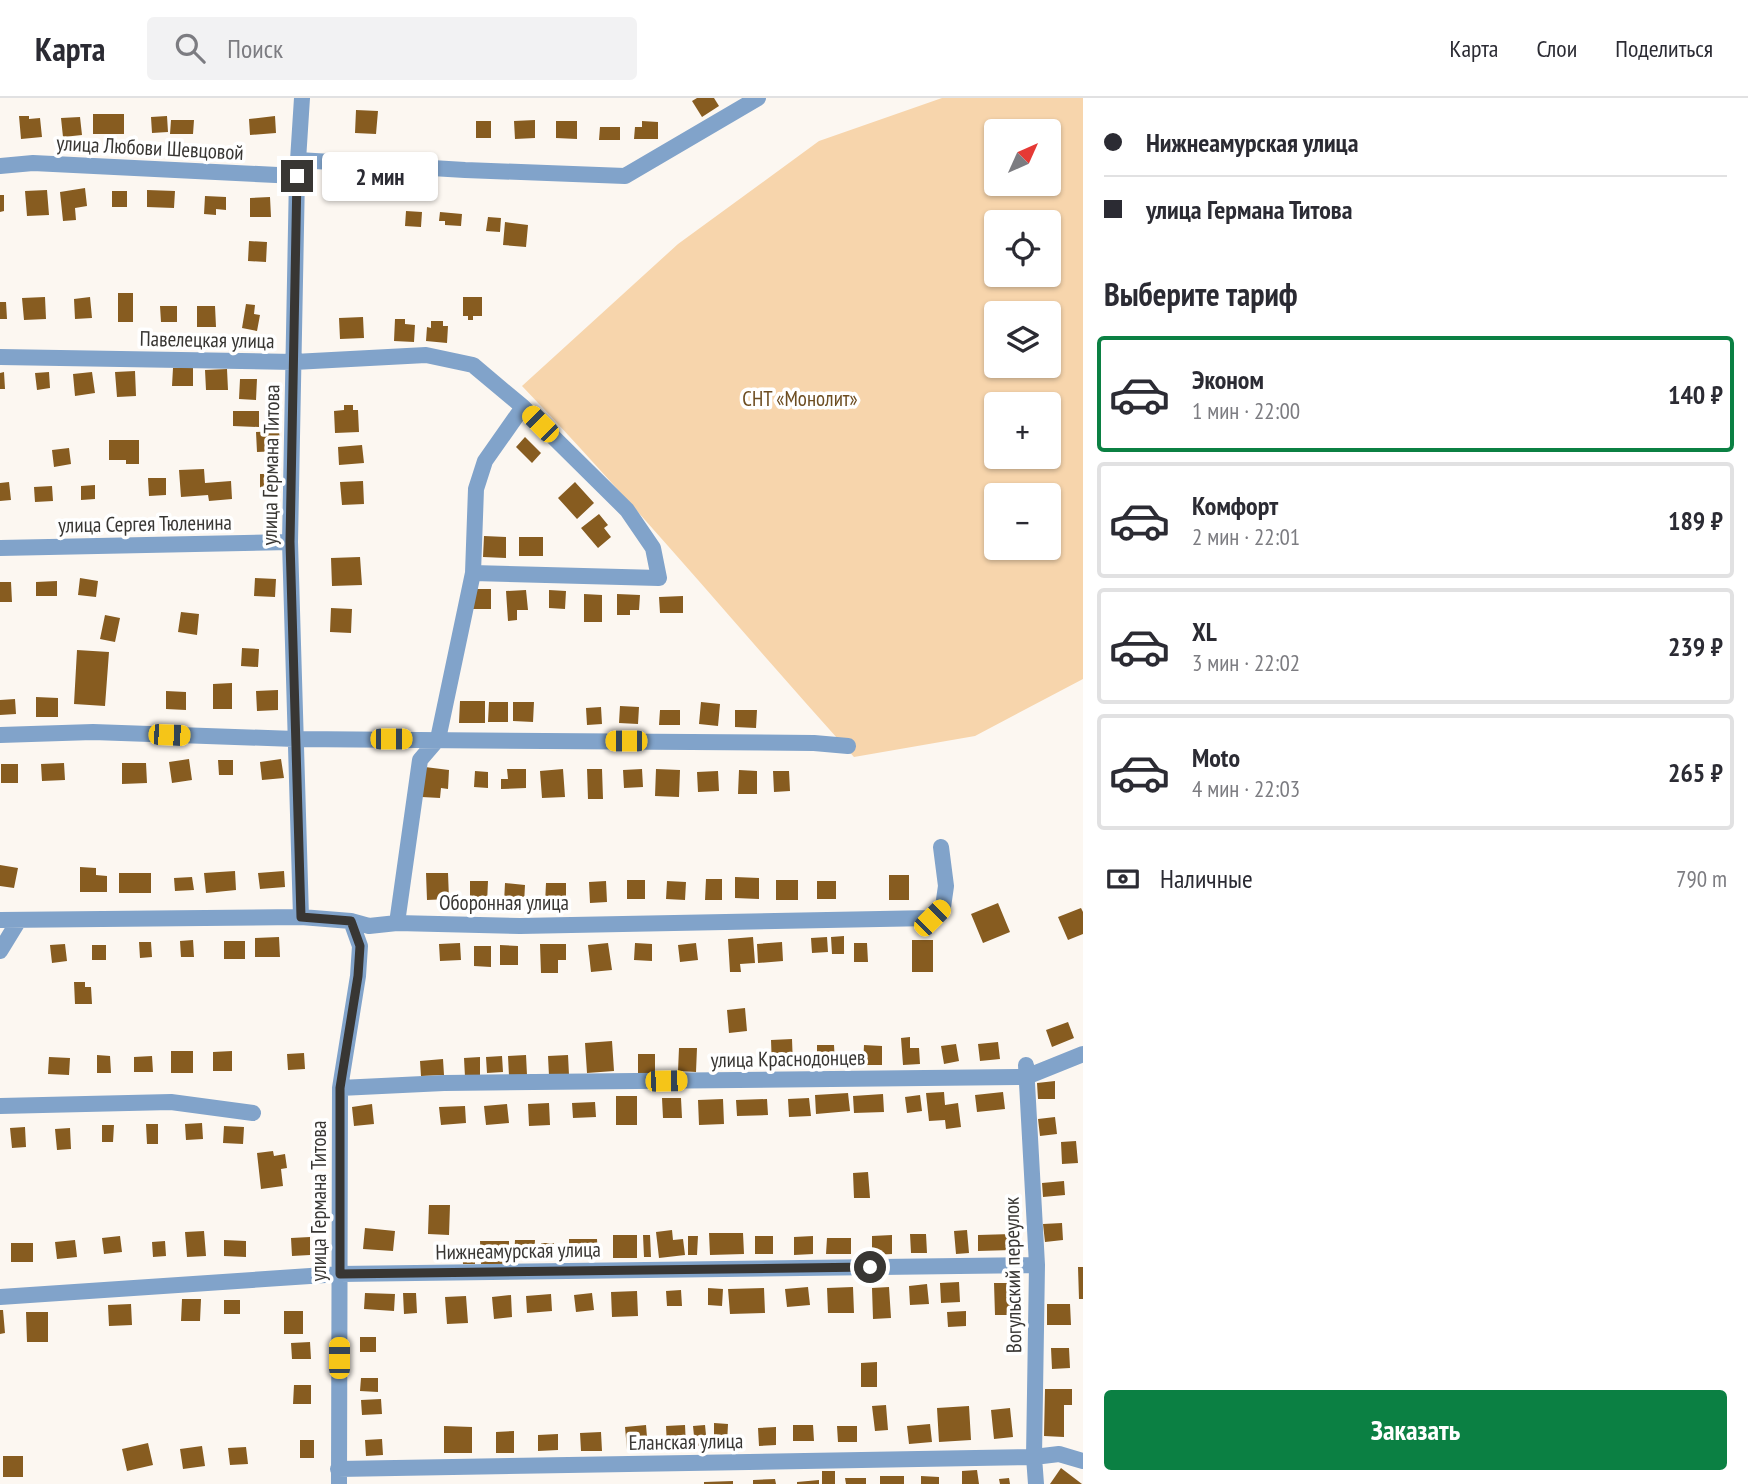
<!DOCTYPE html>
<html lang="ru">
<meta charset="utf-8">
<style>
body{margin:0;font-family:"PT Sans Narrow",sans-serif;background:#f2f2f3;color:#2b2b33;height:100vh;display:flex;flex-direction:column;font-size:26px;white-space:nowrap}
*{box-sizing:border-box;margin:0}
p{font-size:23px;color:#7c7c81}
.icon{flex:none;width:38px;height:38px;fill:none;stroke:currentColor;stroke-width:2;stroke-linecap:round;stroke-linejoin:round}
.map{position:relative;flex:1;overflow:hidden}
.panel{display:flex;flex-direction:column;background:#fff;width:665px}
.panel>*{flex:none}
.top-card{display:grid;align-content:center;height:154px;padding:0 21px;background:#fff}
.needle{width:46px;rotate:45deg}
.tools{position:absolute;left:984px;top:21px;display:grid;gap:14px}
.tools a{display:grid;place-items:center;width:77px;height:77px;border-radius:7px;background:#fff;box-shadow:0 2px 5px #0004;font-size:35px}
.end{position:absolute;width:32px;height:32px;margin:-16px;border:9px solid #383633;background:#fff;box-shadow:0 0 0 4px #fff}
.from{border-radius:50%}
.bubble{position:absolute;height:49px;border-radius:7px;background:#fff;box-shadow:0 2px 5px #0004;font-size:23px;font-weight:700;line-height:49px;text-align:center}
.car{position:absolute;width:21px;height:42px;margin:-21px -10px;border-radius:9px;box-shadow:0 0 5px 2px #0007;background:linear-gradient(#f5c518 24%,#345 0 40%,#f5c518 0 76%,#345 0 86%,#f5c518 0)}
.top-card b{display:flex;align-items:center;gap:24px;height:66px;font-size:26px}
.top-card b+b{border-top:2px solid #e1e1e2}
.top-card i{width:18px;height:18px;background:#2b2b33}
ul{padding:0;list-style:none}
li{display:flex;align-items:center;gap:21px;height:116px;margin:0 14px 10px;padding:0 7px;border:4px solid #e1e1e2;border-radius:7px}
li div{flex:1}
li b{display:block;font-size:26px}
li em{font-style:normal;font-weight:700}
li.current{border-color:#0b8043}
li>.icon{width:63px;height:63px;stroke-width:1.5}
h2{padding:0 21px;font-size:32px;line-height:84px}
.pay{display:flex;align-items:center;gap:18px;height:77px;padding:0 21px;font-size:26px}
.pay p{margin-inline-start:auto}
.button{display:flex;gap:14px;margin-top:auto;padding:14px 21px}
.button a{flex:1;height:80px;border-radius:7px;background:#0b8043;color:#fff;font-size:28px;font-weight:700;line-height:80px;text-align:center}
header{display:flex;align-items:center;gap:42px;box-sizing:border-box;height:98px;padding:0 35px;background:#fff;border-bottom:2px solid #e1e1e2}
header strong{font-size:33px}
nav{display:flex;gap:38px;margin-inline-start:auto;font-size:24px}
.search{width:490px;height:63px;background:#f2f2f3;display:flex;align-items:center;gap:18px;box-sizing:border-box;padding:0 24px;border-radius:7px;color:#7c7c81;font-size:26px}
main{display:flex;flex:1;min-height:0}
.map>svg:first-child{display:block}
.green{fill:#f7d5ac;fill-rule:evenodd}
.building{fill:#875c20}
.lines{fill:none;stroke-linecap:round;stroke-linejoin:round}
.minor{stroke:#81a3ca;stroke-width:16}
.route{stroke:#383633;stroke-width:9}
.labels{text-anchor:middle;stroke-width:7;stroke-linejoin:round;paint-order:stroke}
.street-label{font-size:21px;fill:#383633;stroke:#fff}
.park-label{font-size:21px;fill:#6d4d21;stroke:#fff}
</style>
<header>
<strong>Карта</strong>
<div class="search"><svg class="icon" aria-label="search" viewBox="0 0 24 24"><circle cx="10" cy="10" r="6"/><path d="M15 15l6 6"/></svg>Поиск</div>
<nav><a>Карта</a><a>Слои</a><a>Поделиться</a></nav>
</header>
<main>
<div class="map">
<svg width="1083" height="1386" viewBox="0 0 1083 1386">
<rect width="100%" height="100%" fill="#fcf7f1"/>
<path class="green" d="M942 0H1083V581L975 638 854 659C743 536 637 408 522 288L678 146 819 43ZM996 33H1048V86H996ZM996 124H1048V177H996ZM996 215H1048V268H996ZM996 306H1048V359H996ZM996 397H1048V450H996Z"/>
<path class="building" d="M697 0H714L719 8 702 19 692 3Z
M356 12 378 13 376 36 355 35Z
M93 16H124V36H93Z
M19 18H29V21L40 20 42 39 21 41Z
M167 18 168 34 152 35 151 19Z
M275 18 276 35 250 37 249 21Z
M80 19 82 37 63 39 61 20Z
M171 22H194L193 36H170Z
M535 22V40L515 41 514 23Z
M476 23H491V40H476Z
M556 23H577V41L556 40Z
M642 23 658 24V41H634L635 29H642Z
M600 29H620V42H599Z
M85 90 87 108 75 110 76 122 63 123 60 94Z
M47 92 49 117 27 118 25 93Z
M147 92 175 93 174 110 147 109Z
M112 93H127V109H112Z
M0 97H4V113L0 114Z
M205 98 226 99V112L216 111V117L204 116Z
M270 99 271 119H250V100Z
M406 113 422 114 421 129 405 128Z
M440 114 462 116 461 128 445 127V123H439Z
M488 119 501 120 500 134 486 133Z
M505 124 528 127 526 149 503 147Z
M249 143 267 144 266 164 248 163Z
M118 195H133V224H118Z
M45 199 46 221 24 222 22 200Z
M90 199 92 220 75 221 74 201Z
M463 199H482V218H473V222H468V218H463Z
M0 204H6L7 221H0Z
M246 206 255 207 254 216 260 217 257 233 242 230Z
M160 208H177V224H161Z
M197 208H215L216 229H197Z
M363 219 364 240 340 241 339 220Z
M395 221H405V226L415 227 414 244 394 243Z
M431 223H443V228H448L447 245 426 243 427 229 431 230Z
M173 270H193V288H172Z
M227 271 228 292H206L205 272Z
M135 273 136 298 117 299 115 274Z
M4 274 5 291H0V275Z
M49 274 50 290 37 292 35 275Z
M92 274 95 295 75 298 73 276Z
M240 281H257L256 302 239 301Z
M344 307H353V312H358L359 334 335 335 334 313 344 312Z
M233 313H259V329L233 328Z
M279 333 281 353 257 354 256 334Z
M525 339 541 355 532 365 516 349Z
M109 342H139V366H126V362H109Z
M362 347 364 365 339 367 338 349Z
M69 350 71 366 54 369 52 352Z
M204 371 205 385 231 383 232 401 209 403 208 397 181 399 179 372Z
M260 376H279V396L260 397Z
M148 380H166V397L149 398Z
M363 383 364 406 342 407 340 384Z
M9 384 11 402 0 403V385Z
M575 384 594 405 577 421 558 400Z
M95 387V401L81 402V388Z
M52 388 53 403 35 404 34 389Z
M599 416 608 427 604 430 611 439 598 450 581 430Z
M484 438 506 439V460L483 459Z
M519 439H543V458H519Z
M360 459 362 487 332 488 331 460Z
M80 480 98 483 96 499 78 497Z
M255 480 276 481 275 499 254 498Z
M57 483V498H36V484Z
M0 484H11L12 504H0Z
M473 491H491V511H473Z
M526 492 528 512H517V522L508 523 506 493Z
M549 492 566 493 565 511 549 510Z
M584 496 602 497V524H584Z
M617 496 640 497 639 512H630V517H617Z
M683 498V515H660L659 499Z
M331 510 352 511 351 535 330 534Z
M181 514 199 516 197 537 178 534Z
M105 517 120 520 115 544 100 541Z
M242 550 259 551 258 569 241 568Z
M77 552 109 554 105 608 74 606Z
M232 585V611H213V586Z
M278 592V612L257 613 256 593Z
M166 593 186 594V612L166 611Z
M36 599 58 600V619H36Z
M15 601 16 616 0 617V602Z
M460 603H485V625H459Z
M489 604H508V624H488Z
M513 604H534L533 624 513 623Z
M701 604 720 606 718 628 699 626Z
M620 608 639 609 638 626 619 625Z
M601 609 602 626 587 627 586 610Z
M660 612H680V627H659Z
M735 612H757L756 630 735 629Z
M189 661 192 682 172 685 169 664Z
M281 661 284 680 262 682 260 664Z
M218 662H233V677H219Z
M64 665 65 682 42 683 41 666Z
M122 665H146L147 685 122 686Z
M1 666H18V685H1Z
M425 669 449 672 448 691 441 690 440 700 422 699Z
M507 671H526V690L501 691V681H508Z
M563 671 565 699 542 700 540 673Z
M587 671H602L603 701H588Z
M642 671 643 689 624 690 623 672Z
M656 671 680 672 679 699 655 698Z
M739 672 757 673V696H738Z
M475 673 488 674V690L474 689Z
M718 673 719 693 698 694 697 674Z
M773 673H789L790 693 774 694Z
M0 767 18 770 14 790 0 788Z
M80 769 96 770V777L107 778V794H80Z
M235 773 236 792 206 795 204 775Z
M284 773 285 789 260 791 258 775Z
M119 775H151V795H119Z
M426 775H448L449 801 427 802Z
M889 777H909V802H889Z
M192 779 194 792 175 793 174 780Z
M735 779 759 780V801L735 800Z
M706 781H722V802H705Z
M627 782H645V801H627Z
M776 782H798V802H776Z
M470 783H488L487 805 470 804Z
M606 783 607 804 590 805 589 784Z
M667 783 686 784 685 802 666 801Z
M817 783H836V801H817Z
M505 785 525 787 524 806 504 805Z
M546 785H566V806H545Z
M998 805 1010 834 983 845 971 816Z
M1081 810 1083 814V836L1068 842 1058 819Z
M844 838V856H832L831 839Z
M279 839 280 859H255V840Z
M753 839 755 865 740 866 741 874H730L728 841Z
M827 839 828 854 812 855 811 840Z
M193 842 194 859H181L180 843Z
M912 842H933V874H912Z
M224 843H245V861H224Z
M139 844H151L152 859 140 860Z
M782 844 783 863 758 865 757 846Z
M460 845 461 862 440 863 439 846Z
M608 845 612 872 591 874 588 847Z
M635 845 652 846V863L634 862Z
M696 845 698 862 680 864 678 847Z
M854 845H867L868 864H854Z
M65 846 67 863 52 865 50 847Z
M540 846H566V862H558V875H541Z
M92 847H106V862H92Z
M500 847 518 848V867H500Z
M474 848H491V869L474 868Z
M74 884H85V889H91L92 906H75Z
M745 910 747 933 729 935 727 912Z
M1068 924 1074 940 1052 949 1046 932Z
M910 939V950H919L920 966 903 967 901 940Z
M792 941 793 968 772 969 771 942Z
M612 943 614 973 587 975 585 945Z
M998 944 1000 961 980 963 978 946Z
M956 946 959 963 944 966 941 948Z
M817 947H834L835 966 803 968V956L817 955Z
M864 947 882 948V967H863Z
M679 950H697L696 974 678 973Z
M171 953H193V975H171Z
M232 953V973H213V954Z
M304 955 305 971 288 972 287 956Z
M638 956H655V976H638Z
M97 957 110 958 111 975H97Z
M526 957 527 977 509 978 508 958Z
M568 957 569 977 549 978 548 958Z
M152 958 153 974H134V959Z
M502 958 503 974 487 975 486 959Z
M49 959 70 960 69 977 48 976Z
M480 959V978L465 979 464 960Z
M443 961 444 977 421 978 420 963Z
M1055 983V1001H1038L1037 985Z
M944 994 945 1007 958 1005 961 1029 946 1031 945 1022 929 1023 926 995Z
M1003 994 1005 1011 977 1014 975 997Z
M848 995 850 1013 816 1016 815 997Z
M883 996 884 1014 854 1015 853 998Z
M920 997 922 1013 907 1015 905 999Z
M616 998H637V1027H616Z
M662 1000H681L682 1020H663Z
M809 1000 811 1018 789 1019 788 1001Z
M723 1001 724 1026 699 1027 698 1002Z
M767 1001 768 1017 737 1018 736 1002Z
M595 1004 596 1019 573 1020 572 1005Z
M549 1005 550 1027 529 1028 528 1006Z
M372 1006 374 1026 354 1028 352 1009Z
M507 1006 509 1025 486 1027 484 1008Z
M465 1008 466 1025 441 1027 439 1009Z
M1055 1019 1057 1036 1040 1038 1038 1021Z
M202 1025 203 1041 186 1042 185 1026Z
M146 1026H158V1046H147Z
M102 1027H114L113 1044H102Z
M224 1028 244 1029 243 1046 223 1045Z
M25 1029 26 1049 12 1050 10 1030Z
M70 1030 71 1051 57 1052 55 1031Z
M1076 1043 1078 1065 1062 1066 1061 1044Z
M273 1053 274 1058 285 1056 287 1070 281 1071 283 1088 261 1091 257 1055Z
M868 1074 870 1100H854L853 1075Z
M1064 1083 1065 1097 1043 1099 1042 1085Z
M429 1107H450L449 1137 428 1136Z
M1062 1125 1063 1142 1045 1144 1043 1126Z
M365 1130 395 1133 393 1153 363 1151Z
M672 1132 673 1142 683 1141 685 1157 659 1160 656 1134Z
M967 1132 969 1155 956 1156 954 1133Z
M204 1133 206 1158 187 1159 185 1134Z
M709 1135H743L744 1156 710 1157Z
M910 1136H926L927 1155H911Z
M1012 1136V1152L978 1153V1137Z
M613 1137H637V1160H613Z
M643 1137H650L651 1159H644Z
M892 1137V1156L872 1157V1138Z
M120 1138 122 1154 104 1156 102 1140Z
M688 1138H698L697 1157H688Z
M755 1138H773V1156H755Z
M813 1138V1156L794 1157V1139Z
M310 1139V1157L292 1158 291 1140Z
M827 1140H851V1156H826Z
M569 1141H597L598 1161H569Z
M75 1142 77 1159 57 1161 55 1144Z
M224 1142 246 1143V1159L224 1158Z
M515 1142H535L534 1162 514 1161Z
M165 1143 166 1158 153 1159 152 1144Z
M480 1143H509V1166H481Z
M11 1145H33V1164H11Z
M541 1145H554V1161L541 1162Z
M474 1148 475 1166H463L462 1149Z
M1078 1169H1083V1201H1079Z
M959 1184 960 1204 941 1205 940 1185Z
M994 1185H1012L1013 1217H995Z
M927 1186 929 1206 910 1207 909 1188Z
M808 1189 810 1207 787 1209 785 1191Z
M853 1189 854 1215H828L827 1190Z
M889 1189 891 1220 873 1221 872 1190Z
M708 1190 723 1191 722 1208 708 1207Z
M764 1190 765 1215 730 1216 728 1191Z
M681 1192 682 1208H667L666 1193Z
M637 1193 638 1218 612 1219 611 1194Z
M365 1195 395 1196 394 1213 364 1211Z
M403 1195H416L417 1215 404 1216Z
M592 1195 594 1212 576 1214 574 1197Z
M551 1196 552 1213 527 1215 526 1198Z
M511 1197 512 1219 494 1221 492 1199Z
M466 1198 468 1225 447 1226 445 1199Z
M182 1201H201L200 1223H181Z
M224 1202H240V1216H224Z
M131 1206 132 1227 109 1228 108 1207Z
M1047 1206H1070L1071 1227H1047Z
M0 1212H3L5 1235 0 1236Z
M284 1213H303V1236H284Z
M966 1213V1228L948 1229 947 1214Z
M26 1214H48V1244H27Z
M360 1239H376V1254H360Z
M310 1244 311 1261H292L291 1245Z
M1051 1250H1069L1070 1270 1052 1271Z
M877 1264V1289H861V1265Z
M361 1280H378V1294L360 1293Z
M294 1287H311V1306H293Z
M1045 1291H1072V1307H1064V1339L1044 1338Z
M381 1301 382 1316 362 1317 361 1302Z
M886 1307 888 1332 875 1333 872 1308Z
M969 1308 971 1342 939 1344 937 1310Z
M1010 1310 1013 1339 994 1341 991 1312Z
M714 1325 728 1326 727 1346H714Z
M930 1326 932 1344 909 1346 907 1328Z
M646 1327 648 1351 627 1352 625 1329Z
M685 1327 686 1349H667L666 1328Z
M705 1327 707 1347 695 1348 693 1328Z
M793 1327H813L814 1343H793Z
M444 1328 472 1329V1355H444Z
M837 1328H857V1344H838Z
M776 1329V1347L759 1348 758 1330Z
M514 1333V1355H496V1334Z
M601 1334 602 1353H581L580 1335Z
M558 1336V1352L538 1353V1337Z
M382 1341 383 1357 366 1358 365 1342Z
M300 1342H314V1360H300Z
M148 1345 153 1367 127 1373 122 1351Z
M202 1348 205 1368 183 1371 180 1351Z
M246 1349 248 1366 230 1367 228 1350Z
M3 1358H23V1379H3Z
M1061 1370 1082 1386H1050Z
M977 1372 979 1386H962V1373Z
M822 1373H835V1386H822Z
M880 1378H904V1386H880Z
M921 1378 939 1379V1386H921Z
M845 1380H866V1386H846Z
M1009 1380 1010 1386H1000L999 1381Z
M775 1381 776 1386H753V1382Z
M819 1382V1386H797V1384Z
M733 1383V1386H704V1384Z"/>
<g class="lines">
<path class="minor" d="M298 62 465 72 625 78 758 0
M0 68 33 65 297 78
M0 259 294 264 426 257 473 267 523 309 627 412 653 450 659 480 473 475
M0 450 290 444
M0 637 93 634 295 641 814 645 848 648
M301 819 290 444 297 78 302 0
M0 822 301 819 351 823 369 828 397 825 520 828 932 820 943 809 946 788 941 749
M397 825 420 662 438 641 473 475 476 391 485 363 523 309
M0 853 19 822
M1026 967 1037 1167 1034 1359 1036 1386
M340 990 444 985 1026 979 1083 956
M0 1008 171 1004 253 1015
M0 1199 340 1176 1037 1167
M338 1371 1034 1359 1059 1356 1083 1363
M339 1386 340 990 358 878 360 848 351 823"/>
</g>
<g class="lines">
<path class="route" d="M297 78 290 444 301 819 351 823 360 848 358 878 340 990V1176L870 1169"/>
</g>
<g class="labels">
<g class="street-label">
<text transform="translate(150 50) rotate(3)" y="7">улица Любови Шевцовой</text>
<text transform="translate(207 242) rotate(1)" y="7">Павелецкая улица</text>
<text transform="translate(271 367) rotate(-89)" y="7">улица Германа Титова</text>
<text transform="translate(145 426) rotate(-1)" y="7">улица Сергея Тюленина</text>
<text x="504" y="812">Оборонная улица</text>
<text transform="translate(788 961) rotate(-1)" y="7">улица Краснодонцев</text>
<text transform="translate(319 1103) rotate(-90)" y="7">улица Германа Титова</text>
<text transform="translate(518 1153) rotate(-1)" y="7">Нижнеамурская улица</text>
<text transform="translate(1013 1177) rotate(-91)" y="7">Вогульский переулок</text>
<text transform="translate(686 1344) rotate(-1)" y="7">Еланская улица</text>
</g>
<g class="park-label">
<text x="800" y="308">СНТ «Монолит»</text>
</g>
</g>
</svg>
<div class="tools">
<a><svg class="needle" viewBox="-14 -14 28 28"><path d="M0-13l5 13h-10z" fill="#e53935"/><path d="M0 13l5-13h-10z" fill="#7c7c81"/></svg></a>
<a><svg class="icon" aria-label="locate" viewBox="0 0 24 24"><circle cx="12" cy="12" r="6"/><path d="M12 2v4M12 18v4M2 12h4M18 12h4"/></svg></a>
<a><svg class="icon" aria-label="layers" viewBox="0 0 24 24"><path d="M12 4l9 5-9 5-9-5zM3 14l9 5 9-5"/></svg></a>
<a>+</a>
<a>−</a>
</div>
<i class="end from" style="left:870px;top:1169px"></i>
<i class="end" style="left:297px;top:78px"></i>
<div class="bubble" style="left:322px;top:54px;width:116px">2 мин</div>
<i class="car" style="left:540px;top:326px;rotate:315deg"></i>
<i class="car" style="left:169px;top:637px;rotate:92deg"></i>
<i class="car" style="left:391px;top:641px;rotate:90deg"></i>
<i class="car" style="left:626px;top:643px;rotate:270deg"></i>
<i class="car" style="left:932px;top:820px;rotate:45deg"></i>
<i class="car" style="left:666px;top:983px;rotate:89deg"></i>
<i class="car" style="left:339px;top:1260px;rotate:0deg"></i>
</div>
<section class="panel">
<div class="top-card">
<b><i class="from"></i>Нижнеамурская улица</b>
<b><i></i>улица Германа Титова</b>
</div>
<h2>Выберите тариф</h2>
<ul>
<li class="current"><svg class="icon" aria-label="car" viewBox="0 0 24 24"><path d="M5 17H2v-5l4-1 3-4h7l3 4 3 1v5h-3M9 17h6M6 11h13"/><circle cx="7" cy="17" r="2"/><circle cx="17" cy="17" r="2"/></svg><div><b>Эконом</b><p>1 мин · 22:00</p></div><em>140 ₽</em></li>
<li><svg class="icon" aria-label="car" viewBox="0 0 24 24"><path d="M5 17H2v-5l4-1 3-4h7l3 4 3 1v5h-3M9 17h6M6 11h13"/><circle cx="7" cy="17" r="2"/><circle cx="17" cy="17" r="2"/></svg><div><b>Комфорт</b><p>2 мин · 22:01</p></div><em>189 ₽</em></li>
<li><svg class="icon" aria-label="car" viewBox="0 0 24 24"><path d="M5 17H2v-5l4-1 3-4h7l3 4 3 1v5h-3M9 17h6M6 11h13"/><circle cx="7" cy="17" r="2"/><circle cx="17" cy="17" r="2"/></svg><div><b>XL</b><p>3 мин · 22:02</p></div><em>239 ₽</em></li>
<li><svg class="icon" aria-label="car" viewBox="0 0 24 24"><path d="M5 17H2v-5l4-1 3-4h7l3 4 3 1v5h-3M9 17h6M6 11h13"/><circle cx="7" cy="17" r="2"/><circle cx="17" cy="17" r="2"/></svg><div><b>Moto</b><p>4 мин · 22:03</p></div><em>265 ₽</em></li>
</ul>
<div class="pay"><svg class="icon" aria-label="cash" viewBox="0 0 24 24"><path d="M3 7h18v10H3z"/><circle cx="12" cy="12" r="2"/></svg>Наличные<p>790 m</p></div>
<div class="button"><a>Заказать</a></div>
</section>
</main>
